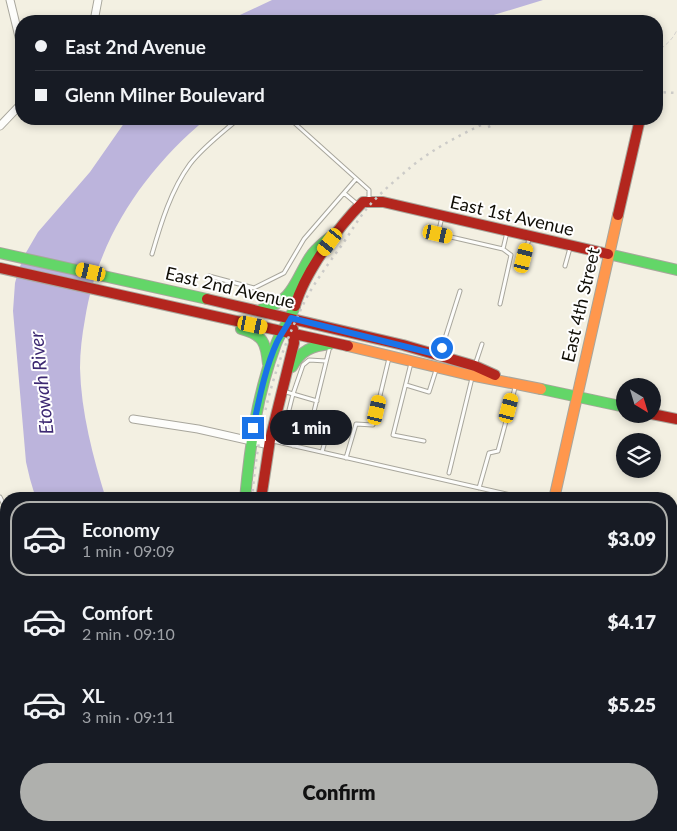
<!DOCTYPE html>
<meta charset="utf-8">
<style>
body{margin:0;font-family:Lato,sans-serif;background:#242831;color:#f1f3f6;height:100vh;display:flex;flex-direction:column;font-size:19px;white-space:nowrap}
*{box-sizing:border-box;margin:0}
p{font-size:16px;color:#9ea1a6}
.icon{flex:none;width:28px;height:28px;fill:none;stroke:currentColor;stroke-width:2;stroke-linecap:round;stroke-linejoin:round}
.map{position:relative;flex:1;overflow:hidden}
.details{position:absolute;left:0px;top:492px;width:678px;height:339px;display:flex;flex-direction:column;background:#171b24;border-radius:20px 20px 0 0;box-shadow:0 2px 8px #0003}
.details>*{flex:none}
.banner{position:absolute;left:15px;top:15px;width:648px;height:110px;border-radius:20px;box-shadow:0 2px 8px #0003;display:grid;align-content:center;height:110px;padding:0 20px;background:#171b24}
.needle{width:32px;rotate:142deg}
.fabs{position:absolute;left:616px;top:378px;display:grid;gap:10px}
.fabs a{display:grid;place-items:center;width:45px;height:45px;border-radius:50%;background:#171b24;box-shadow:0 2px 8px #0003;font-size:25px}
.end{position:absolute;width:22px;height:22px;margin:-11px;border:6px solid #1a73e8;background:#fff;box-shadow:0 0 0 2px #fff}
.from{border-radius:50%}
.bubble{position:absolute;height:35px;border-radius:18px;background:#171b24;box-shadow:0 2px 8px #0003;font-size:16px;font-weight:800;line-height:35px;text-align:center}
.car{position:absolute;width:15px;height:30px;margin:-15px -8px;border-radius:6px;box-shadow:0 0 4px 1px #0007;background:linear-gradient(#f5c518 24%,#345 0 40%,#f5c518 0 76%,#345 0 86%,#f5c518 0)}
.banner b{display:flex;align-items:center;gap:18px;height:48px;font-size:19px}
.banner b+b{border-top:1px solid #363941}
.banner i{width:12px;height:12px;background:#f1f3f6}
ul{padding:9px 0 0;list-style:none}
li{display:flex;align-items:center;gap:15px;height:75px;margin:0 10px 8px;padding:0 10px;border:2px solid transparent;border-radius:20px}
li div{flex:1}
li b{display:block;font-size:19px}
li em{font-style:normal;font-weight:800}
li.on{border-color:#afb0ad}
li>.icon{width:45px;height:45px;stroke-width:1.5}
.button{display:flex;gap:10px;margin-top:auto;padding:10px 20px}
.button a{flex:1;height:58px;border-radius:30px;background:#afb0ad;color:#111;font-size:20px;font-weight:800;line-height:58px;text-align:center}
.map>svg:first-child{display:block}
.water{fill:#bcb4dc}
.lines{fill:none;stroke-linecap:round;stroke-linejoin:round}
.lane-casing{stroke:#a8a69c;stroke-width:5}
.street-casing{stroke:#a8a69c;stroke-width:9}
.fast-casing{stroke:#a8a69c;stroke-width:12}
.slow-casing{stroke:#a8a69c;stroke-width:12}
.jam-casing{stroke:#a8a69c;stroke-width:12}
.path{stroke:#d4d2ce;stroke-width:1;stroke-dasharray:4 2.5;stroke-linecap:butt}
.lane{stroke:#fdfdfb;stroke-width:3}
.street{stroke:#fdfdfb;stroke-width:7}
.fast{stroke:#63d668;stroke-width:10}
.slow{stroke:#ff974d;stroke-width:10}
.jam{stroke:#b3261e;stroke-width:10}
.rail{stroke:#cccbc8;stroke-width:2.5;stroke-dasharray:2.5 5;stroke-linecap:butt}
.route{stroke:#1a73e8;stroke-width:6}
.labels{text-anchor:middle;stroke-width:4;stroke-linejoin:round;paint-order:stroke}
.street-label{font-size:18px;fill:#100e06;stroke:#fff}
.water-label{font-size:19px;font-style:italic;fill:#3c2872;stroke:#fff}
</style>
<div class="map">
<svg width="677" height="831" viewBox="0 0 677 831">
<rect width="100%" height="100%" fill="#f3f0e2"/>
<path class="water" d="M272 0H543L474 21H227Z
M127 119H206C144 171 98 238 85 319 82 335 80 352 80 368 81 412 93 457 106 499H36L30 479 26 462 13 311 15 283 18 272 24 256 38 232 90 172Z
M211 825H281L285 831H215Z"/>
<g class="lines">
<defs>
<path id="lane" d="M290 119 369 190V200
M344 193 357 204
M442 217 438 234 503 249
M152 254C161 223 171 190 190 164 203 147 222 133 238 119
M524 258 529 239
M565 266 570 248
M209 276 254 288 284 273 304 239 356 179
M500 304 511 255 503 249 507 232
M440 354 460 291
M411 363 393 435 424 441
M475 365 482 344
M406 385 429 392 436 370
M283 391 293 394 283 434 296 438
M317 401 293 394 303 365 309 360 326 361
M273 441 528 499
M293 446 296 438 307 440 330 346
M322 452 326 438
M346 458 356 424 373 425 389 358
M449 473 472 378
M479 488 489 453 498 451 516 384
M0 497 6 509
M0 542 6 554
M0 573 6 574
M0 675H6
M0 721 6 722
M54 825 59 831
M153 825 157 831
M368 825 370 831
M35 831 41 825"/>
<path id="street" d="M10 0 21 45
M94 21 98 0
M0 126 21 104
M133 419 198 429 269 445
M671 683 677 687
M671 712 677 708
M671 740H677"/>
<path id="fast" d="M0 253 207 299
M608 254 677 270
M262 309C293 302 295 280 310 257 315 249 322 244 329 238
M241 329C263 335 266 342 268 364
M292 367C301 350 312 346 330 344
M541 389 625 407
M245 499C250 445 257 395 276 344 281 331 290 320 295 306
M339 825 342 831
M480 831 482 825"/>
<path id="slow" d="M348 346 465 374 541 389
M554 499 618 215
M671 631 677 632
M182 825 186 831"/>
<path id="jam" d="M618 215 640 119
M0 268 348 346
M207 299 403 345 475 366 495 375
M295 306C305 272 338 227 363 202H383L608 254
M652 414 677 419
M261 499 270 440 294 343 293 329
M0 659H6
M323 825 325 831"/>
</defs>
<use href="#lane" class="lane-casing"/>
<use href="#street" class="street-casing"/>
<use href="#fast" class="fast-casing"/>
<use href="#slow" class="slow-casing"/>
<use href="#jam" class="jam-casing"/>
<path class="path" d="M656 53C665 45 672 41 677 30"/>
<use href="#lane" class="lane"/>
<use href="#street" class="street"/>
<use href="#fast" class="fast"/>
<use href="#slow" class="slow"/>
<use href="#jam" class="jam"/>
<path class="rail" d="M656 92 677 93
M488 127 507 119
M252 499C258 425 274 361 308 295 319 276 332 259 344 242 352 230 359 218 368 207 381 192 397 179 412 166 437 146 466 132 494 119
M331 825 333 831"/>
</g>
<g class="lines">
<path class="route" d="M253 428C259 400 265 368 277 342 281 334 287 326 291 318L439 355 442 348"/>
</g>
<g class="labels">
<g class="street-label">
<text transform="translate(512 216) rotate(13)" y="6">East 1st Avenue</text>
<text transform="translate(230 288) rotate(13)" y="6">East 2nd Avenue</text>
<text transform="translate(581 305) rotate(-77)" y="6">East 4th Street</text>
</g>
<g class="water-label">
<text transform="translate(41 383) rotate(-96)" y="7">Etowah River</text>
</g>
</g>
</svg>
<div class="fabs">
<a><svg class="needle" viewBox="-14 -14 28 28"><path d="M0-13l5 13h-10z" fill="#e53935"/><path d="M0 13l5-13h-10z" fill="#9ea1a6"/></svg></a>
<a><svg class="icon" aria-label="layers" viewBox="0 0 24 24"><path d="M12 4l9 5-9 5-9-5zM3 14l9 5 9-5"/></svg></a>
</div>
<i class="end from" style="left:442px;top:348px"></i>
<i class="end" style="left:253px;top:428px"></i>
<div class="bubble" style="left:270px;top:410px;width:82px">1 min</div>
<i class="car" style="left:438px;top:234px;rotate:103deg"></i>
<i class="car" style="left:330px;top:242px;rotate:217deg"></i>
<i class="car" style="left:524px;top:258px;rotate:14deg"></i>
<i class="car" style="left:91px;top:272px;rotate:283deg"></i>
<i class="car" style="left:253px;top:325px;rotate:102deg"></i>
<i class="car" style="left:509px;top:408px;rotate:15deg"></i>
<i class="car" style="left:377px;top:410px;rotate:13deg"></i>
<div class="banner">
<b><i class="from"></i>East 2nd Avenue</b>
<b><i></i>Glenn Milner Boulevard</b>
</div>
<section class="details">
<ul>
<li class="on"><svg class="icon" aria-label="car" viewBox="0 0 24 24"><path d="M5 17H2v-5l4-1 3-4h7l3 4 3 1v5h-3M9 17h6M6 11h13"/><circle cx="7" cy="17" r="2"/><circle cx="17" cy="17" r="2"/></svg><div><b>Economy</b><p>1 min · 09:09</p></div><em>$3.09</em></li>
<li><svg class="icon" aria-label="car" viewBox="0 0 24 24"><path d="M5 17H2v-5l4-1 3-4h7l3 4 3 1v5h-3M9 17h6M6 11h13"/><circle cx="7" cy="17" r="2"/><circle cx="17" cy="17" r="2"/></svg><div><b>Comfort</b><p>2 min · 09:10</p></div><em>$4.17</em></li>
<li><svg class="icon" aria-label="car" viewBox="0 0 24 24"><path d="M5 17H2v-5l4-1 3-4h7l3 4 3 1v5h-3M9 17h6M6 11h13"/><circle cx="7" cy="17" r="2"/><circle cx="17" cy="17" r="2"/></svg><div><b>XL</b><p>3 min · 09:11</p></div><em>$5.25</em></li>
</ul>
<div class="button"><a>Confirm</a></div>
</section>
</div>
